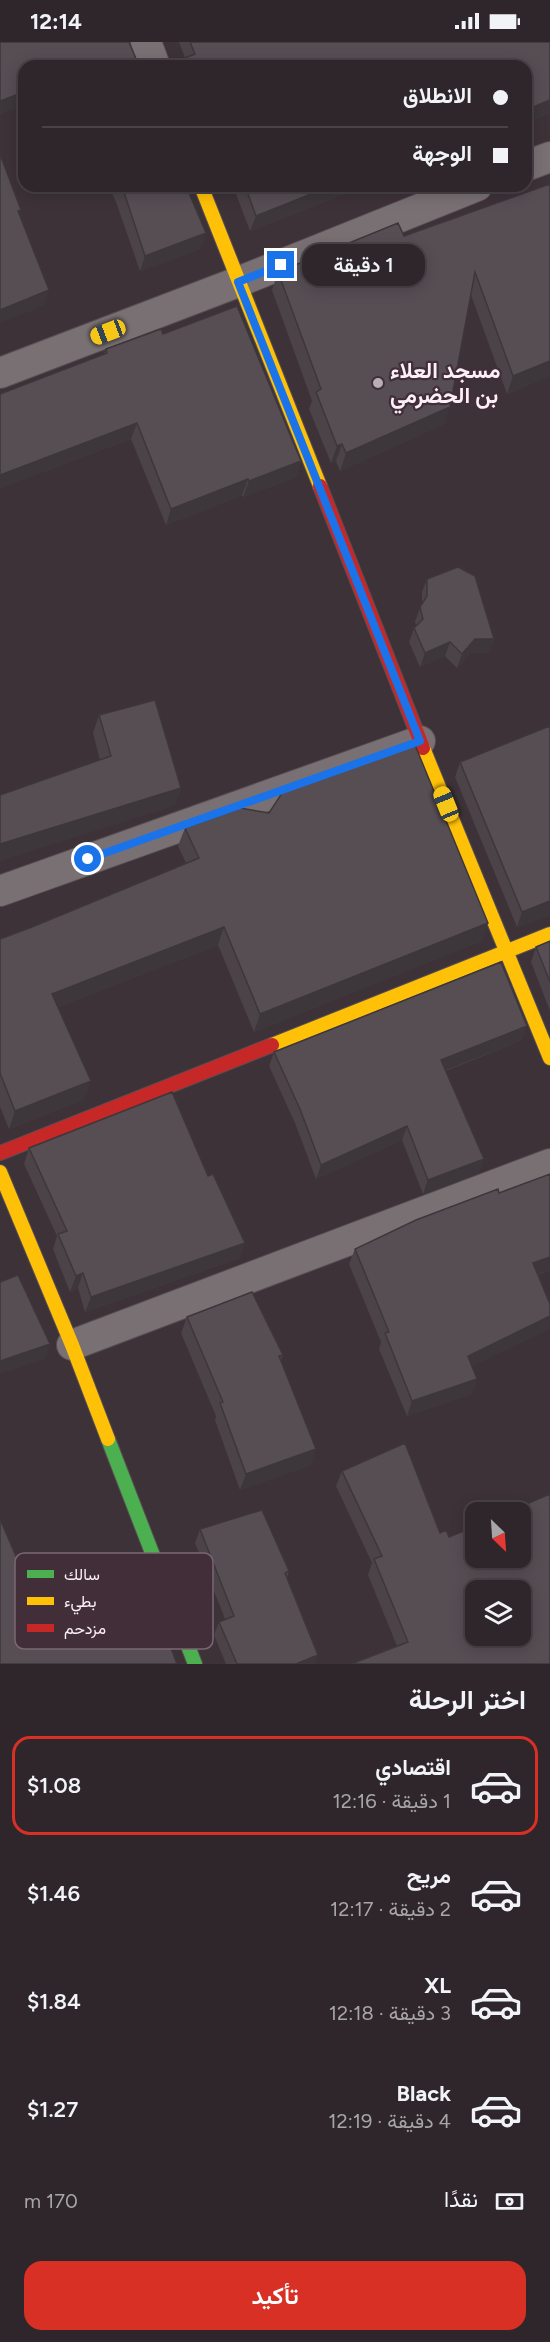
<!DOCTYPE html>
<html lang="ar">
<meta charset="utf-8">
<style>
body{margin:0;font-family:Figtree,Vazirmatn,sans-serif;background:#362e32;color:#f1f3f6;direction:rtl;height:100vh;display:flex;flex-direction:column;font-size:22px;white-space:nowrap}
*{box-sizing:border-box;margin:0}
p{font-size:20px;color:#a7a5a8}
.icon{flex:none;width:33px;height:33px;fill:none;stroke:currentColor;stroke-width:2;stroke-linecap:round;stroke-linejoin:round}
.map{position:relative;height:1622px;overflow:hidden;direction:ltr}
.panel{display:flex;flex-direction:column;background:#2e262a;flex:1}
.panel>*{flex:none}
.top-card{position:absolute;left:18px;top:18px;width:514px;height:132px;border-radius:18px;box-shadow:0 3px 15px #0003,0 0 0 2px #494347;direction:rtl;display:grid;align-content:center;height:132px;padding:0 24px;background:#2e262a}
.needle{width:39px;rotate:155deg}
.buttons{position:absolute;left:465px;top:1460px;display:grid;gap:12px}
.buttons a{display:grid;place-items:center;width:66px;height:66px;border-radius:12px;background:#2e262a;box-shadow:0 3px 15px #0003,0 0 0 2px #494347;font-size:30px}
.end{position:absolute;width:27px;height:27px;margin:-14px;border:8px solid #1a73e8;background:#fff;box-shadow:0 0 0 3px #fff}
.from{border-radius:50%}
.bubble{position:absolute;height:42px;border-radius:18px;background:#2e262a;box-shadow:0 3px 15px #0003,0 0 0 2px #494347;font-size:20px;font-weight:600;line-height:42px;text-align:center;direction:rtl}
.car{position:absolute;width:18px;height:36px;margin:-18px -9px;border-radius:8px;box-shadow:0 0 4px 2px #0007;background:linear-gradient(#f5c518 24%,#345 0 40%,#f5c518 0 76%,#345 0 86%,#f5c518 0)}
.top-card b{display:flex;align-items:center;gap:21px;height:57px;font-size:22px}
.top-card b+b{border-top:2px solid #494347}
.top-card i{width:15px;height:15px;background:#f1f3f6}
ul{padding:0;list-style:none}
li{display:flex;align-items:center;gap:18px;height:99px;margin:0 12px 9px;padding:0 12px;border:3px solid transparent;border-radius:18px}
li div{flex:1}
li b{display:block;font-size:22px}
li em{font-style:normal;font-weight:600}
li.active{border-color:#d93025}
li>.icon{width:54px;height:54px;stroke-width:1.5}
h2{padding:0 24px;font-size:27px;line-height:72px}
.pay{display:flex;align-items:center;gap:15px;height:66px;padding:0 24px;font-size:22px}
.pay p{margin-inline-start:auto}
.button{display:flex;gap:12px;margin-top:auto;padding:12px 24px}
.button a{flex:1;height:69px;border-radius:18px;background:#d93025;color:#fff;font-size:24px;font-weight:600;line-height:69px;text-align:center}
.status{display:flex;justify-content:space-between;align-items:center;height:42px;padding:0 30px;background:#2e262a;direction:ltr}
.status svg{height:16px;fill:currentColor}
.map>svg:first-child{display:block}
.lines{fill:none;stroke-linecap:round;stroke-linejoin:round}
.street-casing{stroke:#574e53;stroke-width:32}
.fast-casing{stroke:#574e53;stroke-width:16}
.slow-casing{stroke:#574e53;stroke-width:16}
.jam-casing{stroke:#574e53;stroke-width:16}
.street{stroke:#797074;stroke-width:30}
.fast{stroke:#4caf50;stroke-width:14}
.slow{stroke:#ffc107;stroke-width:14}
.jam{stroke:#c62828;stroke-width:14}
.wall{fill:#4b4348}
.shaded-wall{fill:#3d373b}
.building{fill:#574e54;stroke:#3d373b;stroke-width:1.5;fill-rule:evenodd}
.route{stroke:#1a73e8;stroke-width:8}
.poi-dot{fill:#b9aeb4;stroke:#412e39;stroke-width:2}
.labels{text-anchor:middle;stroke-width:4.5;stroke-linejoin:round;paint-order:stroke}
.poi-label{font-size:22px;font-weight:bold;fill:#fcf0f6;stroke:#412e39;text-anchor:start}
.key{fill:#412e39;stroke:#796872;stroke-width:1.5}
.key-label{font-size:16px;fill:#fcf0f6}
</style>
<div class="status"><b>12:14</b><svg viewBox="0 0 49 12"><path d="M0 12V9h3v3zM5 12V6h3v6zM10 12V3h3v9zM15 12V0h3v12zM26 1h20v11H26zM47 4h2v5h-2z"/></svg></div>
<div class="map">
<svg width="550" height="1622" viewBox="0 0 550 1622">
<rect width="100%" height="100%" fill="#3d3238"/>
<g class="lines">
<defs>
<path id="street" d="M146 0 155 24
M526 124 550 115
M0 331 238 240 477 144
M0 849 420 699
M72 1303 550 1122"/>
<path id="fast" d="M108 1397 195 1622"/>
<path id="slow" d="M201 144 320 444
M423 706 550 1016
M272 1003 550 892
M0 1130 72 1303 108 1397"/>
<path id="jam" d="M320 444 423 706
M0 1111 272 1003"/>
</defs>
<use href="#street" class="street-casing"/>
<use href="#fast" class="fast-casing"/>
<use href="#slow" class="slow-casing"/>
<use href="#jam" class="jam-casing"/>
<use href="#street" class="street"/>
<use href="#fast" class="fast"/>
<use href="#slow" class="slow"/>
<use href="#jam" class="jam"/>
</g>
<path class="wall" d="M179 0H550V71L526 81V24L185 16Z
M550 142V334L507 352 471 253 444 382 340 429 336 419 331 421 309 367 312 359 272 248 278 230 404 194Z
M109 144H186L200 207 140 229 116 160Z
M233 144H365L250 189Z
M163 292 301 419 296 435 243 455 242 453 166 483 131 397 0 446V352L104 312 106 307Z
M427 537 494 597 489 611H470L457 626 445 614 420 625 409 600 414 586 416 584 415 579 422 562V550Z
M99 673 181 746 174 764 100 718 93 691Z
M550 684V874L543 875 517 885 455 735 460 720Z
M185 786 482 899 254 990 218 903 58 965 84 1057 9 1087 0 1065V897L32 885 186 821 178 804Z
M550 899V969L531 920 536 905Z
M522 998 446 1029 479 1131 423 1152 402 1098 316 1137 295 1081 269 1024 274 1010Z
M29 1106 240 1216 85 1270 78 1246 70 1250 53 1207 57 1194 24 1122Z
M550 1132V1228L538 1233 550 1262V1284L549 1287 472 1324 477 1337 471 1352 407 1374 379 1307 381 1300 349 1222 355 1207Z
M187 1275 283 1313 281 1319 311 1423 240 1448 215 1378 216 1374 181 1291Z
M342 1429 440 1491 449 1495 550 1622 397 1604 368 1533 372 1521 336 1444Z
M200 1487 289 1529 287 1536 315 1622H226L214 1593 219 1580 225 1577 195 1501Z"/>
<path class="shaded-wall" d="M24 50V63L0 73V59Z
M550 58V71L526 81V68Z
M331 144H365L250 189 256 174Z
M206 191 200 207 140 229 145 214Z
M49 248 44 264 0 281V268Z
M550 319V334L507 352 513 334Z
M450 365 444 382 340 429 346 411Z
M137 381 131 397 0 446V433Z
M342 402 336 419 331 421 337 404Z
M301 419 296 435 243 455 249 439Z
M248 437 242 453 166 483 171 467Z
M475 597H494L489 611H470L457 626 462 612Z
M450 600 445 614 420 625 425 611Z
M181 746 174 764 0 819V802Z
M550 859V874L543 875 517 885 522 870Z
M488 881 482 899 254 990 260 972Z
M224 885 218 903 45 970 52 952Z
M527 984 522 998 436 1032 441 1018Z
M91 1039 84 1057 9 1087 15 1069Z
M407 1084 402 1098 316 1137 321 1123Z
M484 1117 479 1131 423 1152 428 1138Z
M245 1201 240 1216 85 1270 91 1255Z
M550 1215V1228L527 1236 533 1221Z
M83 1231 78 1246 70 1250 76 1234Z
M550 1274V1284L549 1287 463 1329 468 1314Z
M50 1302 45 1317 0 1332V1319Z
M477 1337 471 1352 407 1374 412 1359Z
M316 1407 311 1423 240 1448 246 1432Z
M318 1613 315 1622H296Z"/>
<path class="building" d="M0 0H129L139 24H24V50L0 59Z
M190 0H550V58L526 68V24H165L195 12Z
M0 112 21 168 18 169 49 248 0 268Z
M550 142V319L513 334 475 230 450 365 346 411 342 402 337 404 316 350 321 347 278 230 398 181 404 194Z
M122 144H186L206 191 145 214Z
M245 144H331L256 174Z
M237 264 301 419 249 439 248 437 171 467 137 381 0 433V352L107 311 106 307 161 287 163 292Z
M458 525 475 534 494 597H475L462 612 450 600 425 611 414 586 423 577 420 565 427 554V537Z
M155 658 181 746 0 802V753L111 714 99 673Z
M550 684V859L522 870 460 720Z
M415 703 488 881 260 972 224 885 52 952 91 1039 15 1069 0 1031V897L32 885 199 816 185 786 240 766 269 771 282 751Z
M550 899V940L536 905Z
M501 920 527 984 441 1018 484 1117 428 1138 407 1084 321 1123 300 1067 274 1010Z
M172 1050 208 1134 213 1132 245 1201 91 1255 83 1231 76 1234 58 1192 67 1189 29 1106Z
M550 1132V1215L533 1221 550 1262V1274L468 1314 477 1337 412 1359 385 1291 389 1290 355 1207 416 1178 498 1147 499 1151Z
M18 1233 50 1302 0 1319V1240Z
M252 1250 283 1313 279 1314 316 1407 246 1432 220 1361 223 1360 187 1275Z
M405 1401 440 1491 446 1488 449 1495 476 1484V1515H520V1470H508L550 1452V1622H351L408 1600 374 1517 382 1514 342 1429ZM476 1548H520V1593H476Z
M262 1468 289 1529 285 1531 318 1613 296 1622H237L219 1580 234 1574 200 1487Z
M0 1477 16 1514 19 1513 36 1552 138 1518 177 1622H0Z"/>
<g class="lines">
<path class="route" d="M88 817 420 699 238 240 281 223"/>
</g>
<circle class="poi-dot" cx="378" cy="341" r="6"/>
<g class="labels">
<g class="poi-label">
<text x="390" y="336">مسجد العلاء<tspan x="390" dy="25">بن الحضرمي</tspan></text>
</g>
</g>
<rect x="15" y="1511" width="198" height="96" rx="9" class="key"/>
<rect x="27" y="1528" width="27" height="8" fill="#4caf50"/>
<rect x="27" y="1555" width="27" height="8" fill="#ffc107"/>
<rect x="27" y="1582" width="27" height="8" fill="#c62828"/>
<g class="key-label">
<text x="64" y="1538">سالك</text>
<text x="64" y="1565">بطيء</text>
<text x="64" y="1592">مزدحم</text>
</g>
</svg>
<div class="buttons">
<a><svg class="needle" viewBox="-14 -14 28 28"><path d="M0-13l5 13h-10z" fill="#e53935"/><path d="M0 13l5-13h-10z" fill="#a7a5a8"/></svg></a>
<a><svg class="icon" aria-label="layers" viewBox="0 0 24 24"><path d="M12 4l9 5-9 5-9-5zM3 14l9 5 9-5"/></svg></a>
</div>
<i class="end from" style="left:88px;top:817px"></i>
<i class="end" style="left:281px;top:223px"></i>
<div class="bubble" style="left:302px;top:202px;width:123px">1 دقيقة</div>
<i class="car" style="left:108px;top:290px;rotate:249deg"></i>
<i class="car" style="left:446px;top:762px;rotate:338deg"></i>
<div class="top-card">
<b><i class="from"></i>الانطلاق</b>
<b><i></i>الوجهة</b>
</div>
</div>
<section class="panel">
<h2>اختر الرحلة</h2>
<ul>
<li class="active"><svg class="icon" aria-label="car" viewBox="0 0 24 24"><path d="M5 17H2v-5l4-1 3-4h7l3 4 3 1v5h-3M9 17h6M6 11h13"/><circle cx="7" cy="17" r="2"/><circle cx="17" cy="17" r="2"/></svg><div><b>اقتصادي</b><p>1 دقيقة · 12:16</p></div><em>$1.08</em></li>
<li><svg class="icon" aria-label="car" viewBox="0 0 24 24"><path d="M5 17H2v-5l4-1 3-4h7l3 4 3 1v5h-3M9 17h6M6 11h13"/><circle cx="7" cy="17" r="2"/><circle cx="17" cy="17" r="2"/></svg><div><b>مريح</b><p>2 دقيقة · 12:17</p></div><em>$1.46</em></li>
<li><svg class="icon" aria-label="car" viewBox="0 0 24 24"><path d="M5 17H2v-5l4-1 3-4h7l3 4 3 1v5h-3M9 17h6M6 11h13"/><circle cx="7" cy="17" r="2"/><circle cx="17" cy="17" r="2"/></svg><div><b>XL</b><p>3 دقيقة · 12:18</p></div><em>$1.84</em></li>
<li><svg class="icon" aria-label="car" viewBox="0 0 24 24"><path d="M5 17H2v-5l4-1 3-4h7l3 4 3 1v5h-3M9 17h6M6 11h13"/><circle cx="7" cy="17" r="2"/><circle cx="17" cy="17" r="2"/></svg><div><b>Black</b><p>4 دقيقة · 12:19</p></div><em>$1.27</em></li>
</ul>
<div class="pay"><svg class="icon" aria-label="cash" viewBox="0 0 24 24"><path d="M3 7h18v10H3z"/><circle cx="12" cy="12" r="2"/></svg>نقدًا<p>170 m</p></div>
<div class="button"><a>تأكيد</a></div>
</section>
